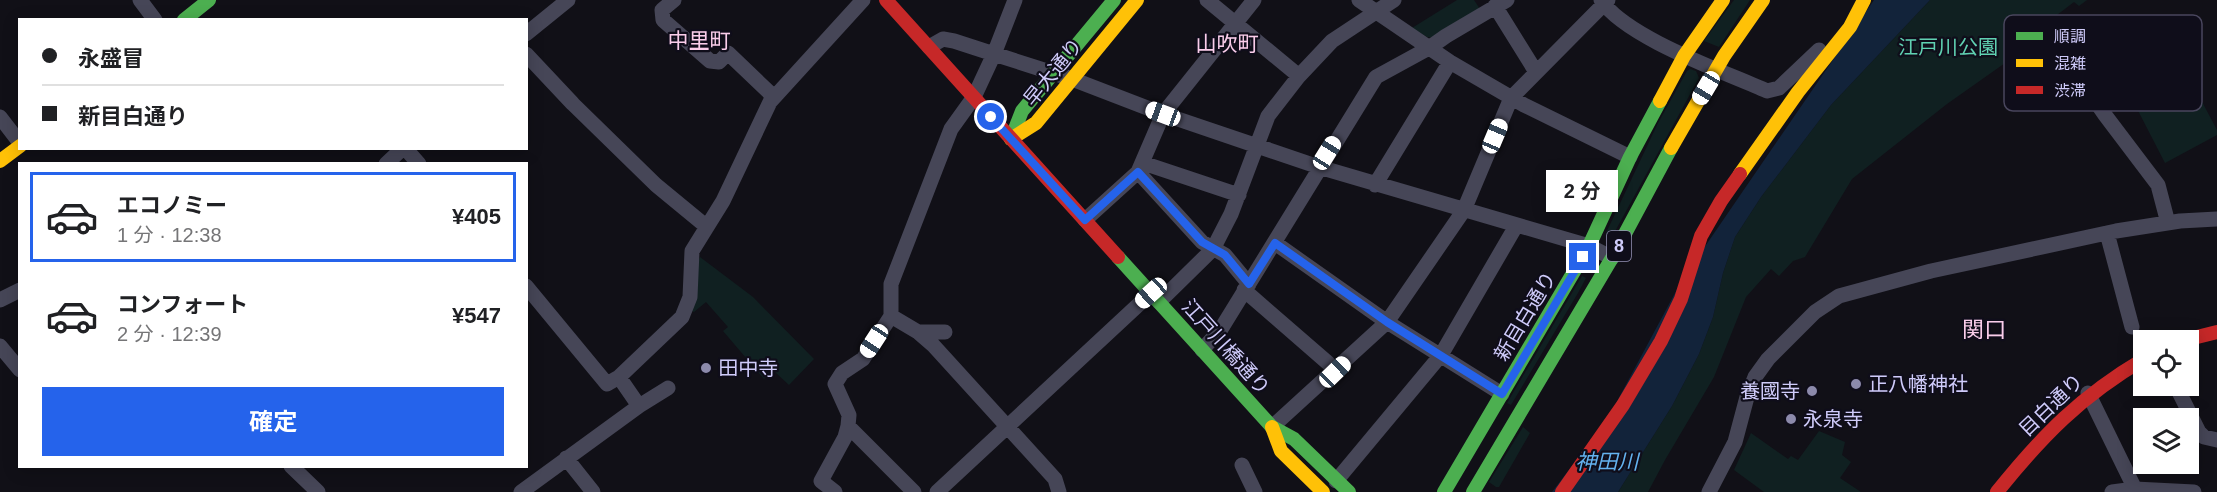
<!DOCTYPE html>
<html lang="ja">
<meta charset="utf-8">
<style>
body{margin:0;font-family:Helvetica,"Noto Sans JP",sans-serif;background:#f2f2f2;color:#202124;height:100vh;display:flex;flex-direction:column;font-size:22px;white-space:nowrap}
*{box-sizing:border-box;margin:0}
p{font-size:20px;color:#757577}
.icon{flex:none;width:33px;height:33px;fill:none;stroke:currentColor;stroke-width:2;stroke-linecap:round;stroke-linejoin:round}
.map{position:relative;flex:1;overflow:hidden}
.drawer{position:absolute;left:18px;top:162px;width:510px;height:306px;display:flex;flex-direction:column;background:#fff;border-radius:0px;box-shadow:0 3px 15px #0003}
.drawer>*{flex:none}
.banner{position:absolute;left:18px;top:18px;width:510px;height:132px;border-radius:0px;box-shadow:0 3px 15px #0003;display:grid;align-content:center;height:132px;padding:0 24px;background:#fff}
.controls{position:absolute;left:2133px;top:330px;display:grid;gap:12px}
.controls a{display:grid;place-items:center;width:66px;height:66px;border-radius:0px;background:#fff;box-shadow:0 3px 15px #0003;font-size:30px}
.end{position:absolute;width:27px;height:27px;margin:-14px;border:8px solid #2563eb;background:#fff;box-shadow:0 0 0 3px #fff}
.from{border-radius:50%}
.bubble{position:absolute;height:42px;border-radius:0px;background:#fff;box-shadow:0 3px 15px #0003;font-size:20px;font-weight:700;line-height:42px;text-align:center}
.car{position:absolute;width:18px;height:36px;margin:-18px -9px;border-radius:8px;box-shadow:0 0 4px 2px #0007;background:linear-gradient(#fff 24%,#345 0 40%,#fff 0 76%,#345 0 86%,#fff 0)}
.banner b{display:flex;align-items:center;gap:21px;height:57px;font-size:22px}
.banner b+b{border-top:2px solid #e0e0e0}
.banner i{width:15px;height:15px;background:#202124}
ul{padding:10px 0 0;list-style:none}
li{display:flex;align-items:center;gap:18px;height:90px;margin:0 12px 9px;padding:0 12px;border:3px solid transparent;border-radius:0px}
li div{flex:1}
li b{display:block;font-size:22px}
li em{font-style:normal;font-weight:700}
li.current{border-color:#2563eb}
li>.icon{width:54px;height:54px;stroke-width:1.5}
.action{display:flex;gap:12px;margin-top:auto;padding:12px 24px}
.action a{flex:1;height:69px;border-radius:0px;background:#2563eb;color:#fff;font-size:24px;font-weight:700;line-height:69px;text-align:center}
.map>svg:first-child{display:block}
.green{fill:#102021}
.water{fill:#12233a}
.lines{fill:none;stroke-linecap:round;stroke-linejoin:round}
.street{stroke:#464657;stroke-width:15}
.fast{stroke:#4caf50;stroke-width:14}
.slow{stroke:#ffc107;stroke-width:14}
.jam{stroke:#c62828;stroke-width:14}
.route{stroke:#2563eb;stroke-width:8}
.poi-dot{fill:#8c8aab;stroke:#0f0d1a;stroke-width:2}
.labels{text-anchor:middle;stroke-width:4.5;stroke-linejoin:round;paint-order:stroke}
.shield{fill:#0f0d1a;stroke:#9592b7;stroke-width:1.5}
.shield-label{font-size:18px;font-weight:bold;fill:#cfcbfa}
.park-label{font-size:20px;fill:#60d1b2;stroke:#0f0d1a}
.street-label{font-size:20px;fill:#cfcbfa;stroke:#0f0d1a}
.poi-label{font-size:20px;fill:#cfcbfa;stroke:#0f0d1a;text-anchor:start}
.neighbourhood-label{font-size:21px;fill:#facdea;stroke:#0f0d1a}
.water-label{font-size:21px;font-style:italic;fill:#64b2ef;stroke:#0f0d1a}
.quarter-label{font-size:22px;fill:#facdea;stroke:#0f0d1a}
.key{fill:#0f0d1a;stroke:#49465d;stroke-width:1.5}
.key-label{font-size:16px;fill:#cfcbfa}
</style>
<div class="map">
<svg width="2217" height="492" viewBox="0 0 2217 492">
<rect width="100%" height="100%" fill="#111017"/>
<path class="green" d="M1457 0H1474L1480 9 1434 38 1427 37 1412 28Z
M1734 0H1750L1719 47 1704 41Z
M1930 0H2087L2079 6 2074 2 2011 50 2015 56 1947 104 1852 179 1805 257 1793 261 1779 276 1771 269 1746 297 1714 377 1665 460 1648 492H1618L1672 406 1699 354 1713 317 1723 273 1735 237 1761 197 1831 105Z
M2181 62 2217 130V135L2165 163 2132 99 2140 95 2135 86Z
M1690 69 1696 71 1699 78 1613 235H1607L1606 233 1658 123 1687 71Z
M700 257 753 297 814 359 789 385 775 372 764 379 723 331 728 327 706 302 694 312 690 310 695 268Z
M1582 276 1586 278 1578 293 1511 405 1507 403Z
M1523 427 1530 433 1499 487H1496L1489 482Z
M1819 431 1845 442 1842 455 1851 462 1840 478 1861 492H1764L1734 470 1751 433 1788 459 1791 456 1798 460Z"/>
<path class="water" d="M1874 0H1930L1831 105 1761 197 1735 237 1723 273 1713 317 1699 354 1672 406 1618 492H1552L1607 420 1682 280Z"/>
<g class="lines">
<path class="street" d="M140 0 155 20
M674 0 662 10 663 20 710 61 719 62 728 53 774 97
M1207 0 1299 76
M1359 0 1450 62 1524 105 1630 157
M1601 0C1626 38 1725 72 1767 91L1779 88 1819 50
M1495 6 1536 72
M526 34 568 0
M2079 46 2094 64 2078 76 2105 115 2158 185 2168 223
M929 47 943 39 954 41 994 54 1015 0
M526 54 573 104 656 185 707 227
M0 117 20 143
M405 148 419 164
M1143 163 1239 195
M386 164 403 148
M1138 172 1202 242 1225 255 1249 284
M1375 185 1450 62
M1085 220 1138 172 1163 114 1254 0
M2107 233 2132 327
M1275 243 1387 322 1502 394
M526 286 607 384 619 377
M1244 290 1328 363 1335 372
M0 300 20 290
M1159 302 1213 249 1231 214 1268 116 1299 76 1332 41 1394 0
M891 316 918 332 933 345 1055 479 1059 492
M918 332H945
M0 346 20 370
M1202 350 1221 329 1376 77 1429 48 1446 36 1507 0
M2176 386 2199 432 2204 437 2217 440
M2088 393 2135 489 2194 492
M639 406 668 388
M848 426 914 492
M1272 427 1387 322 1464 210 1511 98 1608 0
M566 458 593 492
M1242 465 1255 492
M291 466 318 492
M1336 481 1441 355 1516 226
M521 492 639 406 619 377 682 317 690 297 692 251 723 201 770 102 863 0
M835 492 821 481 845 437 848 426 849 415 835 384 842 373 863 359 891 316V284L951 129 974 97 994 54 1072 79 1163 114 1319 167 1589 246 1612 258
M937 492 1151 293
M1709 492 1735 442 1747 397 1755 377 1768 359 1815 312 1839 296 1931 271 2116 231 2180 221 2217 219
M2112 492 2135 489"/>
<path class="fast" d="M184 20 209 0
M1011 139 1022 111 1114 0
M1118 257 1272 427 1294 439 1349 492
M1444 492 1589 246 1630 157 1660 101
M1473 492 1612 258 1671 148"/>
<path class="slow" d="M1660 101 1684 56 1723 0
M1011 139 1036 123 1137 0
M1671 148 1724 56 1763 0
M0 161 20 146
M1740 174 1798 92 1850 27 1864 0
M1272 427 1281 451 1323 492"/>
<path class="jam" d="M886 0 1118 257
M2185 340 2217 332
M1562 492 1623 405 1661 341 1681 299 1701 236 1721 201 1740 174
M1997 492C2042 436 2081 396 2144 359"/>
</g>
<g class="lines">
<path class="route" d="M991 117 1085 220 1138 172 1202 242 1225 255 1249 284 1275 243 1387 322 1502 394 1583 257"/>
</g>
<g class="poi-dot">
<circle cx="706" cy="368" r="6"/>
<circle cx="1856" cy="384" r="6"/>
<circle cx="1812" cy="391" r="6"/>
<circle cx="1791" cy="419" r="6"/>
</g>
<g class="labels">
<rect class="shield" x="1607" y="231" width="24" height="30" rx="4.5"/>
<g class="shield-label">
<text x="1619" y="252">8</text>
</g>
<g class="park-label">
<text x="1948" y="54">江戸川公園</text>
</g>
<g class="street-label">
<text transform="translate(1053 72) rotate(-51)" y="7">早大通り</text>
<text transform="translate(1525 316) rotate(-59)" y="7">新目白通り</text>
<text transform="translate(1226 347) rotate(48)" y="7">江戸川橋通り</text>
<text transform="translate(2051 405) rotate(-44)" y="7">目白通り</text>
</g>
<g class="poi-label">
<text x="718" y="375">田中寺</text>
<text x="1868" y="391">正八幡神社</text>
<text x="1800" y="398" text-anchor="end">養國寺</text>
<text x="1803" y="426">永泉寺</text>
</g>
<g class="neighbourhood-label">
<text x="699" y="48">中里町</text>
<text x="1227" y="51">山吹町</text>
</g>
<g class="water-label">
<text x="1607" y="469">神田川</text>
</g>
<g class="quarter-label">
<text x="1984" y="337">関口</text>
</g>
</g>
<rect x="2004" y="15" width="198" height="96" rx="9" class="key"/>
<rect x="2016" y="32" width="27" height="8" fill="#4caf50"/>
<rect x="2016" y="59" width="27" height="8" fill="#ffc107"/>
<rect x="2016" y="86" width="27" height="8" fill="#c62828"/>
<g class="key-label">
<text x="2054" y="42">順調</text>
<text x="2054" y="69">混雑</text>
<text x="2054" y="96">渋滞</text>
</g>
</svg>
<div class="controls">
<a><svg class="icon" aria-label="locate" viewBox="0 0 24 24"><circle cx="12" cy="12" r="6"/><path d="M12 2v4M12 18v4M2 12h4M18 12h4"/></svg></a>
<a><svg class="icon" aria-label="layers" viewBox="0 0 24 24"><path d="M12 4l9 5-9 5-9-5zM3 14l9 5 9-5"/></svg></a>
</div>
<i class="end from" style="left:991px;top:117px"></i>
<i class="end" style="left:1583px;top:257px"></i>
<div class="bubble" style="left:1546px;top:170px;width:72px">2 分</div>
<i class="car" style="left:1706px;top:88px;rotate:211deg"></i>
<i class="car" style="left:1163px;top:114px;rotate:290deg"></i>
<i class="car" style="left:1495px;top:136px;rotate:23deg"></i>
<i class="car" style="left:1327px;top:153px;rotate:32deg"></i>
<i class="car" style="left:1151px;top:293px;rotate:228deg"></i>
<i class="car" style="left:874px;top:341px;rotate:213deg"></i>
<i class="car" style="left:1335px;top:372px;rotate:46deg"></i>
<div class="banner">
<b><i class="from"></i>永盛冒</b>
<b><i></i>新目白通り</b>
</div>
<section class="drawer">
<ul>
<li class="current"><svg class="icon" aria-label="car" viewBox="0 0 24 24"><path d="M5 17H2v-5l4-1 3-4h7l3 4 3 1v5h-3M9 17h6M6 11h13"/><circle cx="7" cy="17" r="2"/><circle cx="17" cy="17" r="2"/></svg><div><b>エコノミー</b><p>1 分 · 12:38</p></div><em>¥405</em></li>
<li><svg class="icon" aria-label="car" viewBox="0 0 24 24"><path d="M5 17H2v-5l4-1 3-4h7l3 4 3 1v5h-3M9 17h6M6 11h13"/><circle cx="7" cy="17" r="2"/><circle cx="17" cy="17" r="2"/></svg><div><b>コンフォート</b><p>2 分 · 12:39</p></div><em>¥547</em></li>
</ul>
<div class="action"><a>確定</a></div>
</section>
</div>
